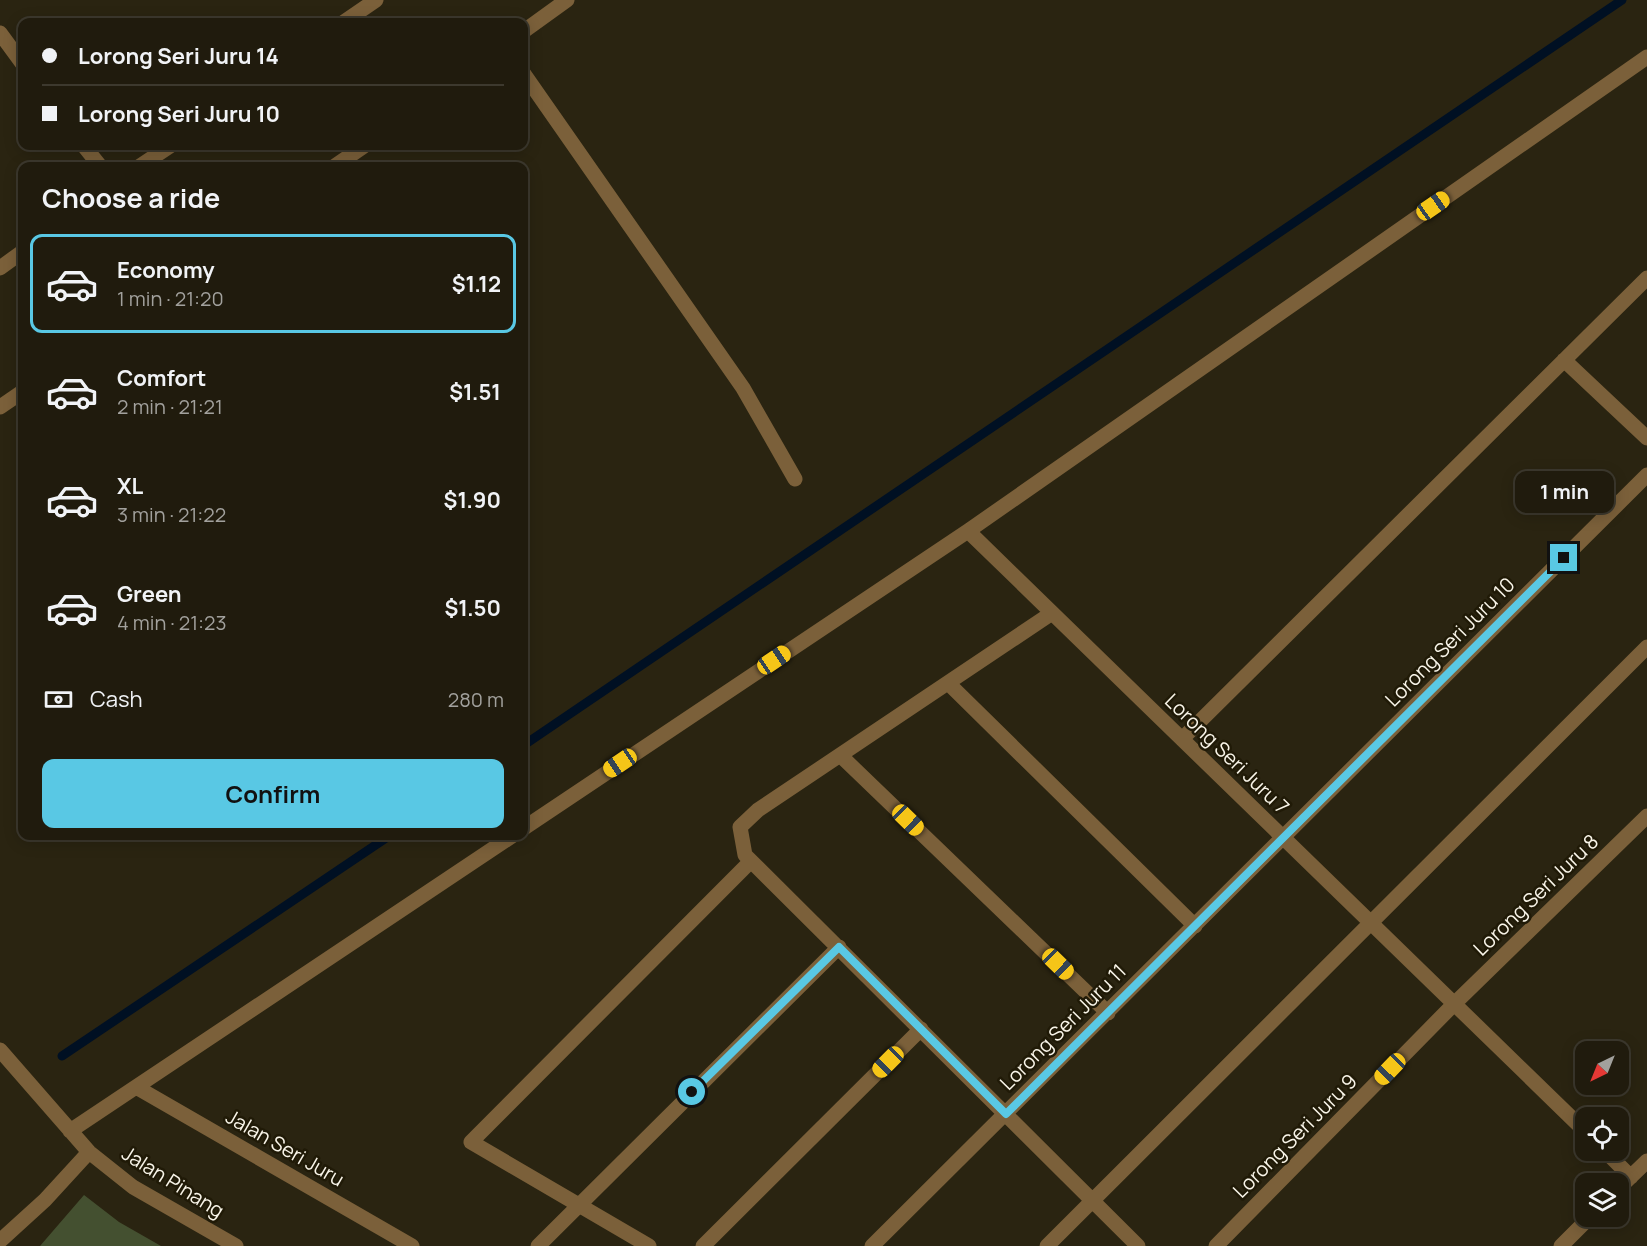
<!DOCTYPE html>
<meta charset="utf-8">
<style>
body{margin:0;font-family:Manrope,sans-serif;background:#2d281b;color:#f1f3f6;height:100vh;display:flex;flex-direction:column;font-size:22px;white-space:nowrap}
*{box-sizing:border-box;margin:0}
p{font-size:20px;color:#a2a19d}
.icon{flex:none;width:33px;height:33px;fill:none;stroke:currentColor;stroke-width:2;stroke-linecap:round;stroke-linejoin:round}
.map{position:relative;flex:1;overflow:hidden}
.drawer{position:absolute;left:18px;top:162px;width:510px;height:678px;display:flex;flex-direction:column;background:#201b0d;border-radius:12px;box-shadow:0 3px 15px #0003,0 0 0 2px #3d392e}
.drawer>*{flex:none}
.banner{position:absolute;left:18px;top:18px;width:510px;height:132px;border-radius:12px;box-shadow:0 3px 15px #0003,0 0 0 2px #3d392e;display:grid;align-content:center;height:132px;padding:0 24px;background:#201b0d}
.needle{width:39px;rotate:223deg}
.buttons{position:absolute;left:1575px;top:1041px;display:grid;gap:12px}
.buttons a{display:grid;place-items:center;width:54px;height:54px;border-radius:12px;background:#201b0d;box-shadow:0 3px 15px #0003,0 0 0 2px #3d392e;font-size:30px}
.end{position:absolute;width:27px;height:27px;margin:-14px;border:8px solid #59c8e4;background:#111;box-shadow:0 0 0 3px #111}
.from{border-radius:50%}
.bubble{position:absolute;height:42px;border-radius:12px;background:#201b0d;box-shadow:0 3px 15px #0003,0 0 0 2px #3d392e;font-size:20px;font-weight:700;line-height:42px;text-align:center}
.car{position:absolute;width:18px;height:36px;margin:-18px -9px;border-radius:8px;box-shadow:0 0 4px 2px #0007;background:linear-gradient(#f5c518 24%,#345 0 40%,#f5c518 0 76%,#345 0 86%,#f5c518 0)}
.banner b{display:flex;align-items:center;gap:21px;height:57px;font-size:22px}
.banner b+b{border-top:2px solid #3d392e}
.banner i{width:15px;height:15px;background:#f1f3f6}
ul{padding:0;list-style:none}
li{display:flex;align-items:center;gap:18px;height:99px;margin:0 12px 9px;padding:0 12px;border:3px solid transparent;border-radius:12px}
li div{flex:1}
li b{display:block;font-size:22px}
li em{font-style:normal;font-weight:700}
li.on{border-color:#59c8e4}
li>.icon{width:54px;height:54px;stroke-width:1.5}
h2{padding:0 24px;font-size:27px;line-height:72px}
.pay{display:flex;align-items:center;gap:15px;height:66px;padding:0 24px;font-size:22px}
.pay p{margin-inline-start:auto}
.action{display:flex;gap:12px;margin-top:auto;padding:12px 24px}
.action a{flex:1;height:69px;border-radius:12px;background:#59c8e4;color:#111;font-size:24px;font-weight:700;line-height:69px;text-align:center}
.map>svg:first-child{display:block}
.green{fill:#445030}
.lines{fill:none;stroke-linecap:round;stroke-linejoin:round}
.stream{stroke:#001023;stroke-width:9}
.minor{stroke:#7b603a;stroke-width:15}
.route{stroke:#59c8e4;stroke-width:8}
.labels{text-anchor:middle;stroke-width:5;stroke-linejoin:round;paint-order:stroke}
.street-label{font-size:20px;fill:#f9f5e9;stroke:#201a07}
</style>
<div class="map">
<svg width="1647" height="1246" viewBox="0 0 1647 1246">
<rect width="100%" height="100%" fill="#2a2411"/>
<path class="green" d="M84 1195 119 1222 161 1246H40Z"/>
<g class="lines">
<path class="stream" d="M524 745 1622 0
M62 1056 389 836"/>
<path class="minor" d="M344 22 376 0
M524 31 567 0
M0 33 22 63
M524 74 743 388 795 479
M84 146 100 166
M140 166 170 146
M335 166 364 146
M0 268 22 252
M1564 360 1647 438
M0 407 22 392
M968 531 1586 1132
M1052 613 758 810 740 827 745 855 1138 1246
M948 683 1195 926
M1182 739 1647 278
M841 756 1108 1013
M524 828 968 531 1647 57
M0 1050 89 1152 133 1187 236 1246
M136 1087 412 1246
M70 1131 512 836
M1604 1150 1631 1177
M1618 1189 1647 1161
M0 1241 45 1200 89 1152
M538 1246 839 947
M649 1246 471 1142 751 861
M703 1246 921 1029
M872 1246 1647 475
M1047 1246 1647 647
M1216 1246 1454 1004 1647 816
M1561 1246 1591 1216"/>
</g>
<g class="lines">
<path class="route" d="M692 1092 839 947 1006 1114 1564 558"/>
</g>
<g class="labels">
<g class="street-label">
<text transform="translate(1450 642) rotate(-45)" y="7">Lorong Seri Juru 10</text>
<text transform="translate(1227 754) rotate(44)" y="7">Lorong Seri Juru 7</text>
<text transform="translate(1536 895) rotate(-44)" y="7">Lorong Seri Juru 8</text>
<text transform="translate(1063 1027) rotate(-45)" y="7">Lorong Seri Juru 11</text>
<text transform="translate(1295 1136) rotate(-45)" y="7">Lorong Seri Juru 9</text>
<text transform="translate(285 1148) rotate(30)" y="7">Jalan Seri Juru</text>
<text transform="translate(173 1182) rotate(32)" y="7">Jalan Pinang</text>
</g>
</g>
</svg>
<div class="buttons">
<a><svg class="needle" viewBox="-14 -14 28 28"><path d="M0-13l5 13h-10z" fill="#e53935"/><path d="M0 13l5-13h-10z" fill="#a2a19d"/></svg></a>
<a><svg class="icon" aria-label="locate" viewBox="0 0 24 24"><circle cx="12" cy="12" r="6"/><path d="M12 2v4M12 18v4M2 12h4M18 12h4"/></svg></a>
<a><svg class="icon" aria-label="layers" viewBox="0 0 24 24"><path d="M12 4l9 5-9 5-9-5zM3 14l9 5 9-5"/></svg></a>
</div>
<i class="end from" style="left:692px;top:1092px"></i>
<i class="end" style="left:1564px;top:558px"></i>
<div class="bubble" style="left:1515px;top:471px;width:99px">1 min</div>
<i class="car" style="left:1433px;top:206px;rotate:55deg"></i>
<i class="car" style="left:774px;top:660px;rotate:56deg"></i>
<i class="car" style="left:620px;top:763px;rotate:236deg"></i>
<i class="car" style="left:908px;top:820px;rotate:134deg"></i>
<i class="car" style="left:1058px;top:964px;rotate:134deg"></i>
<i class="car" style="left:888px;top:1062px;rotate:225deg"></i>
<i class="car" style="left:1390px;top:1069px;rotate:224deg"></i>
<div class="banner">
<b><i class="from"></i>Lorong Seri Juru 14</b>
<b><i></i>Lorong Seri Juru 10</b>
</div>
<section class="drawer">
<h2>Choose a ride</h2>
<ul>
<li class="on"><svg class="icon" aria-label="car" viewBox="0 0 24 24"><path d="M5 17H2v-5l4-1 3-4h7l3 4 3 1v5h-3M9 17h6M6 11h13"/><circle cx="7" cy="17" r="2"/><circle cx="17" cy="17" r="2"/></svg><div><b>Economy</b><p>1 min · 21:20</p></div><em>$1.12</em></li>
<li><svg class="icon" aria-label="car" viewBox="0 0 24 24"><path d="M5 17H2v-5l4-1 3-4h7l3 4 3 1v5h-3M9 17h6M6 11h13"/><circle cx="7" cy="17" r="2"/><circle cx="17" cy="17" r="2"/></svg><div><b>Comfort</b><p>2 min · 21:21</p></div><em>$1.51</em></li>
<li><svg class="icon" aria-label="car" viewBox="0 0 24 24"><path d="M5 17H2v-5l4-1 3-4h7l3 4 3 1v5h-3M9 17h6M6 11h13"/><circle cx="7" cy="17" r="2"/><circle cx="17" cy="17" r="2"/></svg><div><b>XL</b><p>3 min · 21:22</p></div><em>$1.90</em></li>
<li><svg class="icon" aria-label="car" viewBox="0 0 24 24"><path d="M5 17H2v-5l4-1 3-4h7l3 4 3 1v5h-3M9 17h6M6 11h13"/><circle cx="7" cy="17" r="2"/><circle cx="17" cy="17" r="2"/></svg><div><b>Green</b><p>4 min · 21:23</p></div><em>$1.50</em></li>
</ul>
<div class="pay"><svg class="icon" aria-label="cash" viewBox="0 0 24 24"><path d="M3 7h18v10H3z"/><circle cx="12" cy="12" r="2"/></svg>Cash<p>280 m</p></div>
<div class="action"><a>Confirm</a></div>
</section>
</div>
